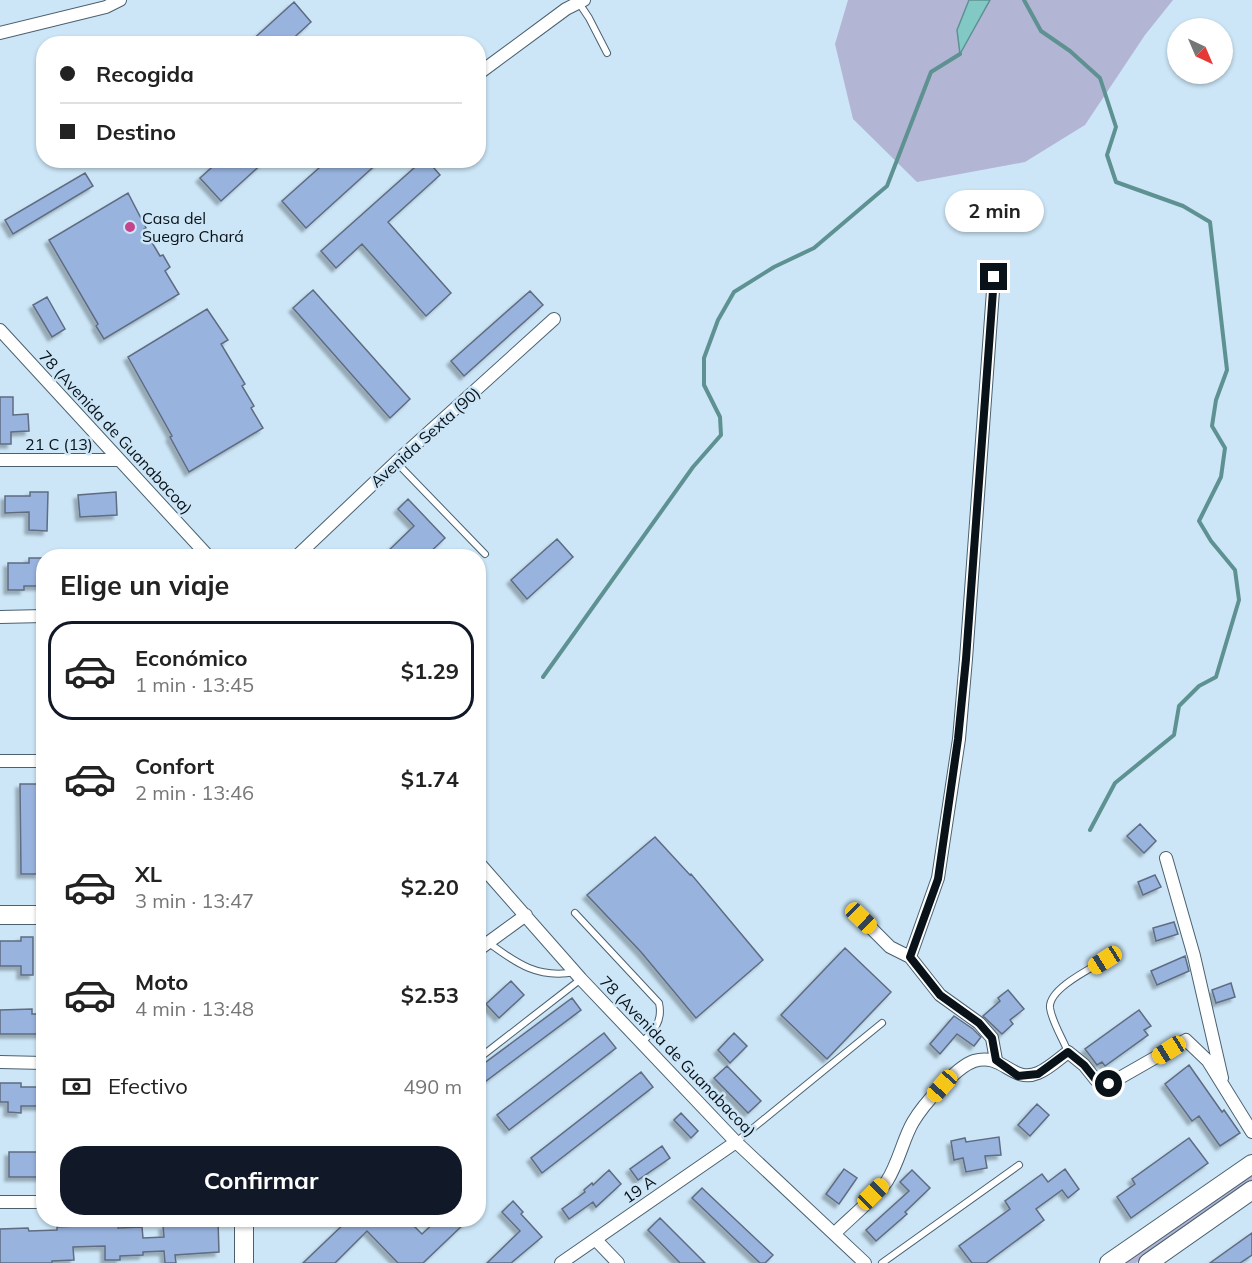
<!DOCTYPE html>
<html lang="es">
<meta charset="utf-8">
<style>
body{margin:0;font-family:Mulish,sans-serif;background:#f6f6f6;color:#222;height:100vh;display:flex;flex-direction:column;font-size:22px;white-space:nowrap}
*{box-sizing:border-box;margin:0}
p{font-size:20px;color:#767676}
.icon{flex:none;width:33px;height:33px;fill:none;stroke:currentColor;stroke-width:2;stroke-linecap:round;stroke-linejoin:round}
.map{position:relative;flex:1;overflow:hidden}
.panel{position:absolute;left:36px;top:549px;width:450px;height:678px;display:flex;flex-direction:column;background:#fff;border-radius:24px;box-shadow:0 2px 4px #0004}
.panel>*{flex:none}
.banner{position:absolute;left:36px;top:36px;width:450px;height:132px;border-radius:24px;box-shadow:0 2px 4px #0004;display:grid;align-content:center;height:132px;padding:0 24px;background:#fff}
.needle{width:39px;rotate:136deg}
.fabs{position:absolute;left:1167px;top:18px;display:grid;gap:12px}
.fabs a{display:grid;place-items:center;width:66px;height:66px;border-radius:50%;background:#fff;box-shadow:0 2px 4px #0004;font-size:30px}
.end{position:absolute;width:27px;height:27px;margin:-14px;border:8px solid #091218;background:#fff;box-shadow:0 0 0 3px #fff}
.from{border-radius:50%}
.bubble{position:absolute;height:42px;border-radius:21px;background:#fff;box-shadow:0 2px 4px #0004;font-size:20px;font-weight:700;line-height:42px;text-align:center}
.car{position:absolute;width:18px;height:36px;margin:-18px -9px;border-radius:8px;box-shadow:0 0 4px 2px #0007;background:linear-gradient(#f5c518 24%,#345 0 40%,#f5c518 0 76%,#345 0 86%,#f5c518 0)}
.banner b{display:flex;align-items:center;gap:21px;height:57px;font-size:22px}
.banner b+b{border-top:2px solid #e0e0e0}
.banner i{width:15px;height:15px;background:#222}
ul{padding:0;list-style:none}
li{display:flex;align-items:center;gap:18px;height:99px;margin:0 12px 9px;padding:0 12px;border:3px solid transparent;border-radius:24px}
li div{flex:1}
li b{display:block;font-size:22px}
li em{font-style:normal;font-weight:700}
li.active{border-color:#111827}
li>.icon{width:54px;height:54px;stroke-width:1.5}
h2{padding:0 24px;font-size:27px;line-height:72px}
.pay{display:flex;align-items:center;gap:15px;height:66px;padding:0 24px;font-size:22px}
.pay p{margin-inline-start:auto}
.cta{display:flex;gap:12px;margin-top:auto;padding:12px 24px}
.cta a{flex:1;height:69px;border-radius:24px;background:#111827;color:#fff;font-size:24px;font-weight:700;line-height:69px;text-align:center}
.map>svg:first-child{display:block}
.green{fill:#b3b5d5}
.water{fill:#82c8c5;stroke:#5e9191;stroke-width:1.5}
.lines{fill:none;stroke-linecap:round;stroke-linejoin:round}
.stream{stroke:#5e9191;stroke-width:4}
.building{fill:#98b3de;stroke:#5f6c81;stroke-width:1.5;filter:url(#shadow)}
.lane-casing{stroke:#4b6170;stroke-width:8}
.street-casing{stroke:#4b6170;stroke-width:14}
.secondary-casing{stroke:#4b6170;stroke-width:20}
.lane{stroke:#fff;stroke-width:6}
.street{stroke:#fff;stroke-width:12}
.secondary{stroke:#fff;stroke-width:18}
.route{stroke:#091218;stroke-width:8}
.poi-dot{fill:#c5448d;stroke:#cce6f7;stroke-width:2}
.labels{text-anchor:middle;stroke-width:5;stroke-linejoin:round;paint-order:stroke}
.poi-label{font-size:16px;fill:#091218;stroke:#cce6f7;text-anchor:start}
.street-label{font-size:16px;fill:#091218;stroke:#cce6f7}
</style>
<div class="map">
<svg width="1252" height="1263" viewBox="0 0 1252 1263">
<defs>
<filter id="shadow"><feDropShadow dx="-4" dy="4" stdDeviation="1.5" flood-color="#0004"/></filter>
</defs>
<rect width="100%" height="100%" fill="#cce6f7"/>
<path class="green" d="M848 0H969L957 30 960 53 990 0H1173L1145 35 1085 125 1025 162 917 182 853 119 835 44Z
M1252 1172V1181L1136 1263H1124Z"/>
<path class="water" d="M969 0H990L960 54 957 30Z"/>
<g class="lines">
<path class="stream" d="M1024 0 1041 31 1070 51 1100 78 1116 127 1107 155 1116 182 1183 206 1210 222 1227 370 1216 400 1212 426 1225 448 1221 477 1199 521 1211 541 1235 570 1239 600 1216 677 1199 686 1179 706 1174 735 1115 783 1090 830
M543 677 693 467 721 435 720 417 704 385V358L718 320 734 292 774 267 814 248 887 186 931 72 960 54"/>
</g>
<path class="building" d="M294 2 311 22 287 44H248Z
M220 160H266L221 201 200 178Z
M328 160H381L306 228 282 201Z
M423 160H427L440 175 388 222 451 293 426 316 362 244 336 268 321 251Z
M85 173 93 186 13 234 5 220Z
M128 193 146 228 144 229 160 256 163 255 170 267 165 271 179 294 104 339 96 326 98 324 49 240Z
M313 290 410 399 390 418 293 308Z
M530 291 543 305 464 376 451 361Z
M47 297 65 329 52 337 33 305Z
M207 309 228 340 221 344 245 384 242 386 254 406 251 408 263 428 189 472 170 437 172 436 128 357Z
M0 397H13V415L28 414 29 431 11 432V444H0Z
M30 492H48L47 531 29 530V512L5 513V496H30Z
M116 492 117 515 80 517 78 495Z
M408 499 445 538 426 556H383L414 526 398 509Z
M557 539 573 557 527 599 511 580Z
M29 558H44V586H24V590H8V563H29Z
M20 784H38L39 874H21Z
M1140 824 1156 841 1144 853 1127 836Z
M655 837 690 875 691 874 763 960 696 1018 641 952 587 895Z
M1155 875 1161 887 1143 895 1138 882Z
M1174 922 1178 934 1156 941 1153 928Z
M21 937H33V975H21V966H0V941H21Z
M845 948 891 992 827 1059 781 1015Z
M1185 956 1189 971 1157 985 1151 971Z
M511 981 524 995 499 1018 486 1004Z
M1231 983 1235 997 1216 1003 1212 990Z
M1008 990 1024 1009 1010 1020 1013 1024 1002 1034 983 1016 1000 1001 998 998Z
M572 998 581 1010 478 1087V1068Z
M32 1009V1014H44V1034H0V1010Z
M1139 1010 1151 1026 1144 1030 1148 1035 1105 1066 1102 1062 1097 1065 1085 1049Z
M954 1016 973 1029 981 1037 974 1046 957 1034 940 1054 930 1044Z
M604 1033 616 1048 509 1130 497 1115Z
M734 1033 747 1046 730 1063 718 1050Z
M1189 1065 1222 1112 1224 1110 1240 1133 1220 1146 1199 1116 1192 1121 1165 1084Z
M727 1066 761 1101 748 1113 714 1078Z
M641 1072 653 1087 542 1173 531 1158Z
M0 1083H21V1087H44V1106H21V1113L8 1112V1102H0Z
M1037 1104 1049 1115 1030 1136 1018 1125Z
M681 1113 698 1131 691 1138 674 1120Z
M999 1137 1001 1155 985 1156 987 1168 966 1172 963 1158 954 1160 951 1141 965 1138 966 1142Z
M1189 1138 1208 1163 1131 1218 1117 1197 1135 1184 1132 1179Z
M662 1146 670 1158 638 1180 630 1169Z
M9 1152H44V1177H9Z
M844 1169 857 1178 839 1204 826 1194Z
M1065 1169 1079 1189 1068 1198 1062 1190 1036 1209 1044 1220 986 1263H972L959 1246 1010 1209 1005 1201 1042 1174 1048 1182Z
M609 1170 621 1184 596 1207 593 1202 569 1219 562 1209 585 1192 584 1190 592 1183 593 1185Z
M912 1170 930 1188 905 1212 907 1214 876 1241 866 1230 909 1191 900 1182Z
M702 1188 773 1255 765 1263H760L692 1198Z
M513 1201 523 1212 521 1214 542 1237 511 1263H487L520 1231 502 1212Z
M660 1218 705 1263H680L648 1230Z
M218 1220 219 1252 175 1255 176 1263H165L164 1251 143 1252V1255L120 1256V1260H105V1246L73 1247 74 1260 52 1261V1263H0V1229L28 1228 29 1231 57 1230V1227L118 1224V1228L142 1227 143 1238 164 1237 163 1226 180 1225V1222Z
M348 1220H408L422 1234 437 1220H468L423 1263H398L367 1231 335 1263H303Z
M1252 1233V1255L1240 1263H1210Z"/>
<g class="lines">
<defs>
<path id="lane" d="M579 3 589 18 607 53
M396 462 485 554
M575 913 659 1003C663 1021 654 1031 642 1042
M489 943C517 964 539 979 575 972
M1068 1052C1063 1039 1052 1022 1050 1008 1048 989 1090 969 1105 960
M478 1059 581 979
M736 1142 882 1023
M882 1263 1019 1165"/>
<path id="street" d="M0 33 106 7 120 0
M478 74 566 9 584 0
M0 330 208 556
M0 460H118
M297 556 396 462 554 319
M0 617 44 616
M0 761H44
M1166 858 1194 956 1222 1078
M478 862 581 979 736 1142 865 1263
M861 918 890 947 910 957 940 995 979 1023 992 1038 996 1060
M478 950 526 915
M910 957 938 878 959 739 966 659 994 277
M0 1062 44 1063
M0 1202H44
M835 1233C850 1218 875 1198 887 1181 899 1162 903 1139 913 1122 923 1105 956 1067 974 1061 1003 1052 1012 1084 1038 1073 1048 1069 1059 1059 1068 1052L1084 1065 1096 1080 1109 1084 1186 1040 1208 1061 1252 1132
M596 1240 618 1263
M561 1263 736 1142"/>
<path id="secondary" d="M0 915H44
M244 1263V1220
M1109 1263 1252 1164
M1148 1263 1252 1190"/>
</defs>
<use href="#lane" class="lane-casing"/>
<use href="#street" class="street-casing"/>
<use href="#secondary" class="secondary-casing"/>
<use href="#lane" class="lane"/>
<use href="#street" class="street"/>
<use href="#secondary" class="secondary"/>
</g>
<g class="lines">
<path class="route" d="M994 277 966 659 958 739 938 879 910 957 940 995 979 1023 992 1038 996 1060 1018 1076 1038 1074 1068 1052 1084 1065 1096 1080 1109 1084"/>
</g>
<circle class="poi-dot" cx="130" cy="227" r="6"/>
<g class="labels">
<g class="poi-label">
<text x="142" y="224">Casa del<tspan x="142" dy="18">Suegro Chará</tspan></text>
</g>
<g class="street-label">
<text transform="translate(116 432) rotate(47)" y="6">78 (Avenida de Guanabacoa)</text>
<text transform="translate(425 437) rotate(-42)" y="6">Avenida Sexta (90)</text>
<text x="59" y="450">21 C (13)</text>
<text transform="translate(678 1056) rotate(46)" y="6">78 (Avenida de Guanabacoa)</text>
<text transform="translate(639 1189) rotate(-35)" y="6">19 A</text>
</g>
</g>
</svg>
<div class="fabs">
<a><svg class="needle" viewBox="-14 -14 28 28"><path d="M0-13l5 13h-10z" fill="#e53935"/><path d="M0 13l5-13h-10z" fill="#767676"/></svg></a>
</div>
<i class="end from" style="left:1109px;top:1084px"></i>
<i class="end" style="left:994px;top:277px"></i>
<div class="bubble" style="left:945px;top:190px;width:99px">2 min</div>
<i class="car" style="left:861px;top:918px;rotate:134deg"></i>
<i class="car" style="left:1105px;top:960px;rotate:238deg"></i>
<i class="car" style="left:1169px;top:1050px;rotate:238deg"></i>
<i class="car" style="left:942px;top:1086px;rotate:221deg"></i>
<i class="car" style="left:873px;top:1194px;rotate:45deg"></i>
<div class="banner">
<b><i class="from"></i>Recogida</b>
<b><i></i>Destino</b>
</div>
<section class="panel">
<h2>Elige un viaje</h2>
<ul>
<li class="active"><svg class="icon" aria-label="car" viewBox="0 0 24 24"><path d="M5 17H2v-5l4-1 3-4h7l3 4 3 1v5h-3M9 17h6M6 11h13"/><circle cx="7" cy="17" r="2"/><circle cx="17" cy="17" r="2"/></svg><div><b>Económico</b><p>1 min · 13:45</p></div><em>$1.29</em></li>
<li><svg class="icon" aria-label="car" viewBox="0 0 24 24"><path d="M5 17H2v-5l4-1 3-4h7l3 4 3 1v5h-3M9 17h6M6 11h13"/><circle cx="7" cy="17" r="2"/><circle cx="17" cy="17" r="2"/></svg><div><b>Confort</b><p>2 min · 13:46</p></div><em>$1.74</em></li>
<li><svg class="icon" aria-label="car" viewBox="0 0 24 24"><path d="M5 17H2v-5l4-1 3-4h7l3 4 3 1v5h-3M9 17h6M6 11h13"/><circle cx="7" cy="17" r="2"/><circle cx="17" cy="17" r="2"/></svg><div><b>XL</b><p>3 min · 13:47</p></div><em>$2.20</em></li>
<li><svg class="icon" aria-label="car" viewBox="0 0 24 24"><path d="M5 17H2v-5l4-1 3-4h7l3 4 3 1v5h-3M9 17h6M6 11h13"/><circle cx="7" cy="17" r="2"/><circle cx="17" cy="17" r="2"/></svg><div><b>Moto</b><p>4 min · 13:48</p></div><em>$2.53</em></li>
</ul>
<div class="pay"><svg class="icon" aria-label="cash" viewBox="0 0 24 24"><path d="M3 7h18v10H3z"/><circle cx="12" cy="12" r="2"/></svg>Efectivo<p>490 m</p></div>
<div class="cta"><a>Confirmar</a></div>
</section>
</div>
